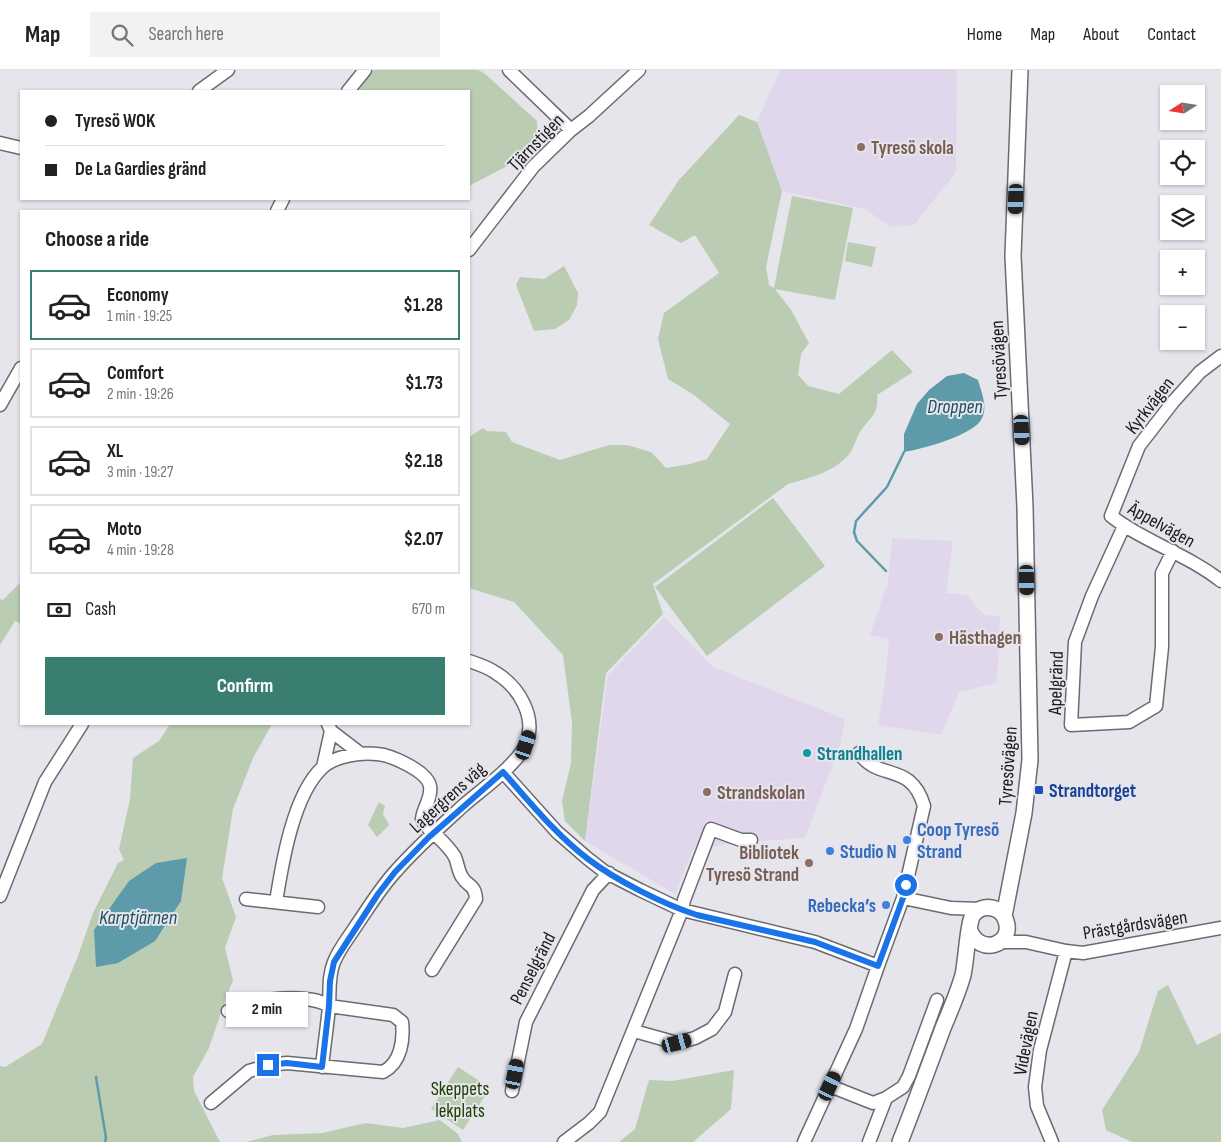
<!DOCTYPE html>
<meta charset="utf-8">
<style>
body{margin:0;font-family:"Sofia Sans Condensed",sans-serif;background:#f2f2f2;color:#222;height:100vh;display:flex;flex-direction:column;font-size:19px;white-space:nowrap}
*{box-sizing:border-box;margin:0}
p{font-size:16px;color:#767676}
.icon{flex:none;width:28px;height:28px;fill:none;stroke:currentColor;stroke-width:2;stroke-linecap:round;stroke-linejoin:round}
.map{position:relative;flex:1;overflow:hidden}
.panel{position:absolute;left:20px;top:140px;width:450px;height:515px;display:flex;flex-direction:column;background:#fff;border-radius:0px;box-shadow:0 1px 4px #0004}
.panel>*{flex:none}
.guide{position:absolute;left:20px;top:20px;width:450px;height:110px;border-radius:0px;box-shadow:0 1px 4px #0004;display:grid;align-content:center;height:110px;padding:0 25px;background:#fff}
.needle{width:32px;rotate:258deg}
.tools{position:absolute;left:1160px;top:15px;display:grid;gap:10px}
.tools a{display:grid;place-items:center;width:45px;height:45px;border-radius:0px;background:#fff;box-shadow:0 1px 4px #0004;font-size:25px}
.end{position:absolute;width:22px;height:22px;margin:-11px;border:6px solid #1a73e8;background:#fff;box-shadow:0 0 0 2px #fff}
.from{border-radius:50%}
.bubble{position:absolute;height:35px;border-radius:0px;background:#fff;box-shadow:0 1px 4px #0004;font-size:16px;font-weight:700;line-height:35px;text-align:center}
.car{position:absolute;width:15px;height:30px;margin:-15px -8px;border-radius:6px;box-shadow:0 0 4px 1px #0007;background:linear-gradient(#222 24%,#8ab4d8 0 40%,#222 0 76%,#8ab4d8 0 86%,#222 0)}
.guide b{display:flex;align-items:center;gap:18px;height:48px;font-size:19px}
.guide b+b{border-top:1px solid #e0e0e0}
.guide i{width:12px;height:12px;background:#222}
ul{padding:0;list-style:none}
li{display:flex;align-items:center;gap:15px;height:70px;margin:0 10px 8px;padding:0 15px;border:2px solid #e0e0e0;border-radius:0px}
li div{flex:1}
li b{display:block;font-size:19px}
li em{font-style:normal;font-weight:700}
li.active{border-color:#3a7e72}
li>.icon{width:45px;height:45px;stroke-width:1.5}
h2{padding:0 25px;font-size:22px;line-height:60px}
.pay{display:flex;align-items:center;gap:12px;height:55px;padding:0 25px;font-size:19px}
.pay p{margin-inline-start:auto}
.primary-button{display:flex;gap:10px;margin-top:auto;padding:10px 25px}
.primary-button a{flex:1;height:58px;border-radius:0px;background:#3a7e72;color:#fff;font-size:20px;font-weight:700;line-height:58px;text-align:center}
header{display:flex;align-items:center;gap:30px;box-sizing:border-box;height:70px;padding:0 25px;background:#fff;border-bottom:1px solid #e0e0e0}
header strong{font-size:24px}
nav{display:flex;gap:28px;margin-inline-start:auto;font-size:18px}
.search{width:350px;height:45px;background:#f2f2f2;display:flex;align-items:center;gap:12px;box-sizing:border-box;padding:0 18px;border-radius:0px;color:#767676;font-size:19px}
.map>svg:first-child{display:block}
.education{fill:#e1d7ec}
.green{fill:#baccb2}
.water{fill:#5e9baa}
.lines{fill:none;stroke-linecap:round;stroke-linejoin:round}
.stream{stroke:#5e9baa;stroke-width:2.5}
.minor-casing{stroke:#6b6b71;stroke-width:15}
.major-casing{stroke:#6b6b71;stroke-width:18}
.minor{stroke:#fff;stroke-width:12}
.major{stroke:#fff;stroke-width:15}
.route{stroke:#1a73e8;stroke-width:6}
.education-dot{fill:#8d6e63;stroke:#e5e5eb;stroke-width:2}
.culture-dot{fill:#0f9aa8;stroke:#e5e5eb;stroke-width:2}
.transit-dot{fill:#1a4fb4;stroke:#e5e5eb;stroke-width:2}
.shop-dot{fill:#3f7fe0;stroke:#e5e5eb;stroke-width:2}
.labels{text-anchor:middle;stroke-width:4;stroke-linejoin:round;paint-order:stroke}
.street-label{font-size:19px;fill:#1a1a1d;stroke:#e5e5eb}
.education-label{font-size:19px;font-weight:bold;fill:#785e54;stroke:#e5e5eb;text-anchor:start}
.culture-label{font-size:19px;font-weight:bold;fill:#0d838f;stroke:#e5e5eb;text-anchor:start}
.transit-label{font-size:19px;font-weight:bold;fill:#164399;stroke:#e5e5eb;text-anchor:start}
.shop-label{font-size:19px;font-weight:bold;fill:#366cbe;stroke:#e5e5eb;text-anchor:start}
.park-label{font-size:19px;fill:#1e4101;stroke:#e5e5eb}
.water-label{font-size:20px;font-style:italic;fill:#1d515e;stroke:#e5e5eb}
</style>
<header>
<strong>Map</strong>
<div class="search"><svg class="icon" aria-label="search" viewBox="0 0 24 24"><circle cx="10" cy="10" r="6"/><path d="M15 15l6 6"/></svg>Search here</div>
<nav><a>Home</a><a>Map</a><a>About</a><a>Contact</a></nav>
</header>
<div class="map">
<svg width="1221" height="1072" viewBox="0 0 1221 1072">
<rect width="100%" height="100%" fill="#e5e5eb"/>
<path class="education" d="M780 0H957L956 102 914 155 891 157 865 139 782 121 757 52Z
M892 468 953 471 946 523 967 525 984 545 1000 546 997 613 959 622 941 665 878 655 885 611 889 569 870 565 888 511Z
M664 547 713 597 845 649 840 675 805 768 748 772 693 779 675 824 585 771 608 605Z"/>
<path class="green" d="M375 0H478L484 3 537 51 538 73 513 93 469 116V21H359L371 2Z
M739 45 757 52 782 121 766 197 769 215 774 218 792 126 853 138 835 230 775 219 791 240 809 273 801 284 798 305 808 316 839 324 892 280 913 302 877 325C879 345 870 347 860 362 856 369 854 377 850 383 835 402 810 408 788 414L653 514 663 544 606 603 585 771 565 751 562 731 571 693 572 652 563 585 514 532 469 518V367L483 358 487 361 506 362 512 372 560 390 609 375H627L651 382 666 398 690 394 707 389 730 354 694 325 668 309 658 269 664 243 719 203 695 165 681 173 649 155 679 110Z
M848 172 876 177 872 197 845 191Z
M564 196 578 223 577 235 569 250 555 259 534 261 516 215 520 207 544 209Z
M773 428 825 496 707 586 655 517Z
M21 512V554L15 551 0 575V529L3 530Z
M170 654H272L253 688 233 739 222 808 236 847 225 878 233 910 227 925 209 978 193 1007 194 1021 220 1072H0V996L5 997 42 974 78 886 93 843 118 793 124 790 119 779 130 729 133 688 159 671Z
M379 732 385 736 383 744 389 755 377 767 368 755Z
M1168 915 1197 975 1221 963V1072H1132L1106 1060 1102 1040 1139 982 1158 921Z
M458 997 490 1018 463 1060 431 1039Z
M734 1000 731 1039 693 1072H619L635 1059 649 1010 672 1011Z
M440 1050 458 1064 462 1072H246L273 1065 322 1063 366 1053 403 1058Z"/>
<path class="water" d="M964 303 978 310C981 321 988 336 982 348 975 365 922 379 904 382V364L917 334 929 320 947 306Z
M187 788 181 831 155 871 118 893 96 897 94 860 129 811 156 793Z"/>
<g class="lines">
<path class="stream" d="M886 501 857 471 854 462 856 451 887 417 904 382
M96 1007 106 1068 105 1072"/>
<defs>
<path id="minor" d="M509 0 571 60
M199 21 228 0
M348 21 365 0
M0 73 21 78
M277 141 283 129
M469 180 533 97 571 60 589 46 639 0
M1221 286 1200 302 1173 332 1139 376 1111 446C1144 472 1187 484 1221 511
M0 335 21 298
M1124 456 1092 526 1075 572 1071 655 1129 652 1156 636 1162 577V503L1173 481
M331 661 361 684
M323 697 331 661 328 654
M503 702 557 762 587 788 605 802 640 820 682 840 815 872 878 896 903 828 924 736C911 691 879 712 859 683
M0 826 45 712 82 654
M903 828 951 838 980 839
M246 829 318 837
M276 832C282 794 293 724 323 697 335 686 361 682 377 684 391 685 427 701 430 716 432 728 423 738 422 749L424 753 433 764
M1000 872H1026L1066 881 1083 883 1221 858
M432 900 476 829C475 814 468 817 462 807 458 801 458 794 455 787 450 778 441 770 434 763
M634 961 677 973 695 968 712 959 725 942 735 904
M322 997C324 977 327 957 329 937 330 922 328 906 334 892 339 879 349 867 356 856 369 837 381 817 396 801 417 777 441 756 464 735 481 720 518 694 526 674 537 647 519 617 496 603 488 597 478 594 469 591
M830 1016 873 1033 886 1028
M512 1021 526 952 593 820 609 803
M211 1033 249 1001 269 995 287 993 383 1002C401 993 404 970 402 952L393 945 329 936C321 931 315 930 306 929 279 926 254 931 228 941
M564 1072 589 1053 600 1042 682 840 684 830 711 759 741 770H751
M804 1072 856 959 878 896
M869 1072 886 1028 903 1017 909 1006 937 930
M1052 1072 1037 1036 1035 1017 1040 980 1066 881"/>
<path id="major" d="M1004 846 1024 743 1030 690 1025 437 1013 186 1020 0
M900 1072C915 1034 929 996 943 958 950 941 958 923 963 905 966 892 968 852 973 845 982 833 1002 836 1006 851 1014 875 980 886 970 861"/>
</defs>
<use href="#minor" class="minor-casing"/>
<use href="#major" class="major-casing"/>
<use href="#minor" class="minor"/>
<use href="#major" class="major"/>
</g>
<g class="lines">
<path class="route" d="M268 995 287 993 322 997 329 936 330 911 334 892 378 824 395 802 429 767 503 702C530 732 556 765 588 789 617 811 663 834 697 845L815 872 878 896 903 828 906 815"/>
</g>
<g class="education-dot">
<circle cx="861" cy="77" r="5"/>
<circle cx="939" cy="567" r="5"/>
<circle cx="707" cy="722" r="5"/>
<circle cx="809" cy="793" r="5"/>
</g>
<circle class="culture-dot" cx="807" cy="683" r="5"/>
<rect class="transit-dot" x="1034" y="715" width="10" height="10" rx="2.5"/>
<g class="shop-dot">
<circle cx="907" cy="770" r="5"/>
<circle cx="830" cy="781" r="5"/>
<circle cx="886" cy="835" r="5"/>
</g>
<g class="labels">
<g class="street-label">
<text transform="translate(535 72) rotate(-46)" y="7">Tjärnstigen</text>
<text transform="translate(998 290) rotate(-93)" y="7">Tyresövägen</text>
<text transform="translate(1149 335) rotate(-52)" y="7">Kyrkvägen</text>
<text transform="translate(1162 454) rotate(29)" y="7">Äppelvägen</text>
<text transform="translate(1055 613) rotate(-88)" y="7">Apelgränd</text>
<text transform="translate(1007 696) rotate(-86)" y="7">Tyresövägen</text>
<text transform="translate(447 727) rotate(-42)" y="7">Lagergrens väg</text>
<text transform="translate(1135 854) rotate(-9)" y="7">Prästgårdsvägen</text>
<text transform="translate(532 898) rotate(-63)" y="7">Penselgränd</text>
<text transform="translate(1025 973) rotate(-79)" y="7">Videvägen</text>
</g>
<g class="education-label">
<text x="871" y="84">Tyresö skola</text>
<text x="949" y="574">Hästhagen</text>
<text x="717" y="729">Strandskolan</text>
<text x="799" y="789" text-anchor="end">Bibliotek<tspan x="799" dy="22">Tyresö Strand</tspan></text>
</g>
<g class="culture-label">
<text x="817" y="690">Strandhallen</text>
</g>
<g class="transit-label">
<text x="1049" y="727">Strandtorget</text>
</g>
<g class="shop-label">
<text x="917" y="766">Coop Tyresö<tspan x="917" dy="22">Strand</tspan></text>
<text x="840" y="788">Studio N</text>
<text x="876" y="842" text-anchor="end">Rebecka’s</text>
</g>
<g class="park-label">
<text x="460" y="1025">Skeppets<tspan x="460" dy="22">lekplats</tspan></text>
</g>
<g class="water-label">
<text x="955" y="343">Droppen</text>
<text x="138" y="854">Karptjärnen</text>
</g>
</g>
</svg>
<div class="tools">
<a><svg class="needle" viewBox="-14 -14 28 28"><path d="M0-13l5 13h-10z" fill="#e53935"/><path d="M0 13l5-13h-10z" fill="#767676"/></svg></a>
<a><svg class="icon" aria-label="locate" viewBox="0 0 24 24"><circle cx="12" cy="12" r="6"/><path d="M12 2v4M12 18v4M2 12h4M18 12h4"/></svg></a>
<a><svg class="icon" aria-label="layers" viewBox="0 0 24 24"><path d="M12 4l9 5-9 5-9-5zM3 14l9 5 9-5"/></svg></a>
<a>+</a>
<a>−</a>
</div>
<i class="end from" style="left:906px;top:815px"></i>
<i class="end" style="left:268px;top:995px"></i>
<div class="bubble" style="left:226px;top:922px;width:82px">2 min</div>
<i class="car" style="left:1016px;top:129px;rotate:182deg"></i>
<i class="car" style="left:1022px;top:360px;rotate:177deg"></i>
<i class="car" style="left:1027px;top:510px;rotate:179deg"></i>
<i class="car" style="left:526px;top:675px;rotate:18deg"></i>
<i class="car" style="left:677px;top:973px;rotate:75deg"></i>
<i class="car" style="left:515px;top:1004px;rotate:11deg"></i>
<i class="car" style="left:830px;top:1016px;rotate:25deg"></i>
<div class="guide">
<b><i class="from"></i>Tyresö WOK</b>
<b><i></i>De La Gardies gränd</b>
</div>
<section class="panel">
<h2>Choose a ride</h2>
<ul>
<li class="active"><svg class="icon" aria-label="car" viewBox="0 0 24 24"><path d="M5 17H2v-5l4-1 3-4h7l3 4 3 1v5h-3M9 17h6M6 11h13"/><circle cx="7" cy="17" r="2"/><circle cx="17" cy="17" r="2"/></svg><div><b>Economy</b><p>1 min · 19:25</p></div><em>$1.28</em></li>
<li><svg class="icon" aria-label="car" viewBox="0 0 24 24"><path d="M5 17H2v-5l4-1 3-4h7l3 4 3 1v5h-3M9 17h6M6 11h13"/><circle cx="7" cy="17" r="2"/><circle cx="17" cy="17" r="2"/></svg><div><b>Comfort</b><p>2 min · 19:26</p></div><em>$1.73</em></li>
<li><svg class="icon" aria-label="car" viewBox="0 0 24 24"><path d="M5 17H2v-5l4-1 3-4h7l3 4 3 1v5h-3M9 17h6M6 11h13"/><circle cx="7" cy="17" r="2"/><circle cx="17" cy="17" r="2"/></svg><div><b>XL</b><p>3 min · 19:27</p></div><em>$2.18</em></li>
<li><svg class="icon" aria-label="car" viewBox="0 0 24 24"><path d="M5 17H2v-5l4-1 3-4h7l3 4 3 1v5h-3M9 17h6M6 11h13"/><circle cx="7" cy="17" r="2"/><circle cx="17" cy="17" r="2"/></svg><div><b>Moto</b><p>4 min · 19:28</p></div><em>$2.07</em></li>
</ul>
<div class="pay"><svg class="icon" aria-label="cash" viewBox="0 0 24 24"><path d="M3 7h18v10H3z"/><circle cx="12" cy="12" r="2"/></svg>Cash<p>670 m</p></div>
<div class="primary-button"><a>Confirm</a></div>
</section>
</div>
